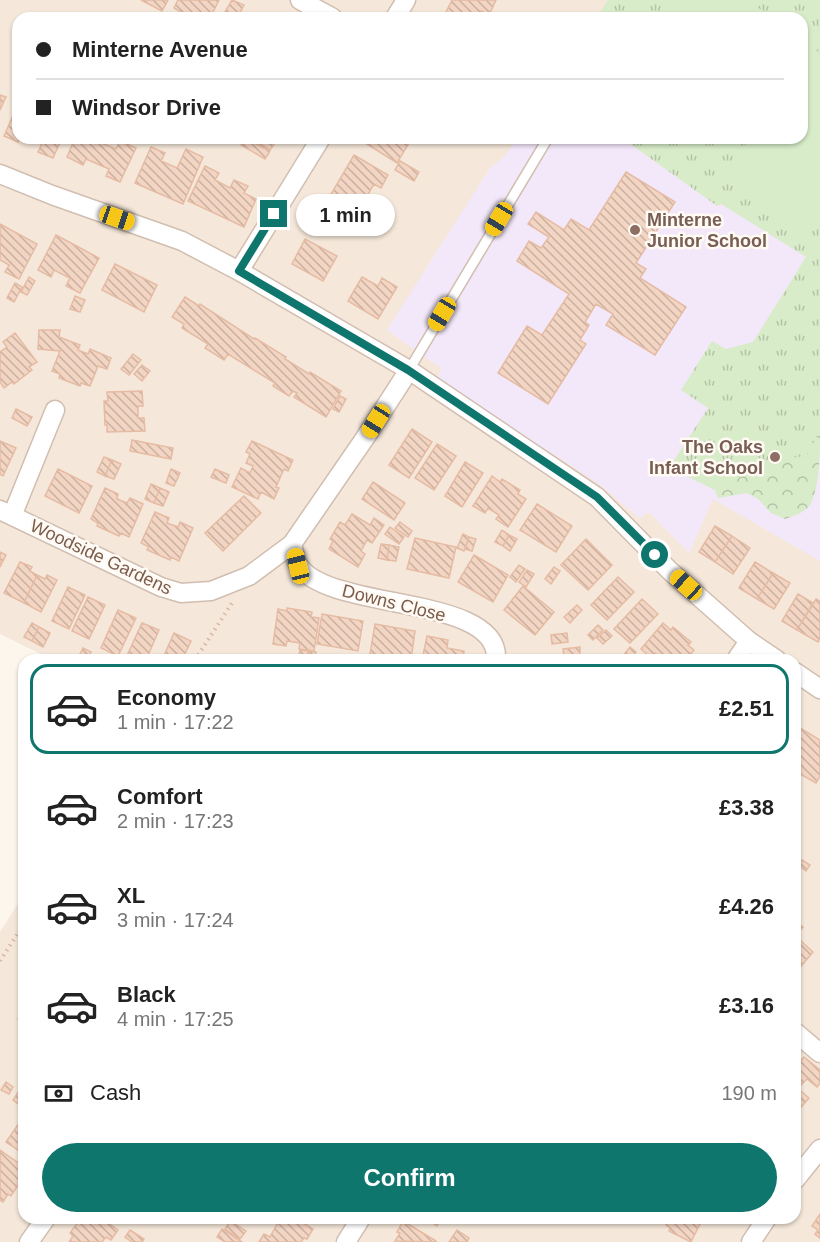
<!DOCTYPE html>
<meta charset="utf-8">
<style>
body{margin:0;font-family:Helvetica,sans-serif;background:#f6f6f6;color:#222;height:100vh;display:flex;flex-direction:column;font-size:22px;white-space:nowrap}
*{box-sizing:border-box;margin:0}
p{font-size:20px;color:#767676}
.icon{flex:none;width:33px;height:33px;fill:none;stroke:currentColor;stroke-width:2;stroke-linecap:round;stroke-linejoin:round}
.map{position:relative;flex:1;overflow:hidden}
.drawer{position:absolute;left:18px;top:654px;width:783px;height:570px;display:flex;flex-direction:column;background:#fff;border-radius:18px;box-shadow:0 2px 4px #0004}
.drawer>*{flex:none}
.guide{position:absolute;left:12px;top:12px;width:796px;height:132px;border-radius:18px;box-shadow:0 2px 4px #0004;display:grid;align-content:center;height:132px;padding:0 24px;background:#fff}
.end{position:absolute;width:27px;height:27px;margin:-14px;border:8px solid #0f766e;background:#fff;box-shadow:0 0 0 3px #fff}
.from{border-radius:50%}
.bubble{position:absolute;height:42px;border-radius:21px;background:#fff;box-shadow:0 2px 4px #0004;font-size:20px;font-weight:600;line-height:42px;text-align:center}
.car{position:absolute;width:18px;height:36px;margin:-18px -9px;border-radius:8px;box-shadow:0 0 4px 2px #0007;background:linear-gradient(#f5c518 24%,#345 0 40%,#f5c518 0 76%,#345 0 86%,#f5c518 0)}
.guide b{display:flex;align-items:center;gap:21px;height:57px;font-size:22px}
.guide b+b{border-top:2px solid #e0e0e0}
.guide i{width:15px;height:15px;background:#222}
ul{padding:10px 0 0;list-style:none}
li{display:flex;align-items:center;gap:18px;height:90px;margin:0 12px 9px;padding:0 12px;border:3px solid transparent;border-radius:18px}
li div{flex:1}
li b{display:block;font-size:22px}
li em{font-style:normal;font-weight:600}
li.selected{border-color:#0f766e}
li>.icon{width:54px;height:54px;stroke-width:1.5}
.pay{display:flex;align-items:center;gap:15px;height:66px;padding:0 24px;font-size:22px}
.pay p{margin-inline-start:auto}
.primary-button{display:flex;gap:12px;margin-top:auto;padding:12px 24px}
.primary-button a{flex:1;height:69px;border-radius:36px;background:#0f766e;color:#fff;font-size:24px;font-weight:600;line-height:69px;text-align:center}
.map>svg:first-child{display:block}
.residential{fill:#f5e8da;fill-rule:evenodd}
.education{fill:#f3e8fa}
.grass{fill:url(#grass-tufts)}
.forest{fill:url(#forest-crowns)}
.park{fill:#d8ecc9}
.building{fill:url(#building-back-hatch);stroke:#e6bba3;stroke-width:1.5}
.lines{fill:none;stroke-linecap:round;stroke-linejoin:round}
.service-casing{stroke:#d1beb0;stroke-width:12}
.minor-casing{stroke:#d1beb0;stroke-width:21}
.path{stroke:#d9b8a5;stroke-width:4;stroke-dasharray:1.5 4.5;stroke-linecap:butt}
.service{stroke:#fff;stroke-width:9}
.minor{stroke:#fff;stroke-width:18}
.route{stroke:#0f766e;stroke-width:8}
.education-dot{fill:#8d6e63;stroke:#fffaf3;stroke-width:2}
.labels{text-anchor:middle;stroke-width:5;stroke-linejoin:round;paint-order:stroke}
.education-label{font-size:18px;font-weight:bold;fill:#785e54;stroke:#fffaf3;text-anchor:start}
.street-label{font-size:18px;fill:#7a5c4d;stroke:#fffaf3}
</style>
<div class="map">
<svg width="820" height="1242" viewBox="0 0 820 1242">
<defs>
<pattern id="grass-tufts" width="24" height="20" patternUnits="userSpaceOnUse" patternTransform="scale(1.5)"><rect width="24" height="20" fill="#d8ecc9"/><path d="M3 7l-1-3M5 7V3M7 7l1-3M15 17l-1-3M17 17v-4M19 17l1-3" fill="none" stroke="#b4c2a5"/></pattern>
<pattern id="forest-crowns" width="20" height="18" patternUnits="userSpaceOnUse" patternTransform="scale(1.5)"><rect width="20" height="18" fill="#d8ecc9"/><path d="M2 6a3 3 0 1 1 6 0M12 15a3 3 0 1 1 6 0" fill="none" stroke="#b4c2a5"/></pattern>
<pattern id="building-back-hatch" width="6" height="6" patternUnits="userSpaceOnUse" patternTransform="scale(1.5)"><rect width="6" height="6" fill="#f3d5c3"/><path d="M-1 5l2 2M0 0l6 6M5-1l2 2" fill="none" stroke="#cab0a1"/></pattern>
</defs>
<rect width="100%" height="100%" fill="#fdf6ec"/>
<path class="residential" d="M0 0H820V1242H0V932L24 894V1218H795V660H53L0 634ZM18 18H802V138H18Z"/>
<path class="education" d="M608 0H820V561L713 499 689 553 649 512 639 518 599 484 561 459 434 383 442 369 387 330 490 168 504 157 517 138H802V18H596Z"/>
<path class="grass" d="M608 0H820V441L806 456 715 490 669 468 708 408 681 390 712 341 726 349 753 342 806 257 721 204 717 206 622 138H802V18H596Z"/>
<path class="forest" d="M820 431C820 454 820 487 810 505 804 513 794 516 785 519L771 513 758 499 747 493 718 498 715 490 762 461 806 456Z"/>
<path class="park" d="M670 0H744L773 16 772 18H659Z
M812 48 820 53V208L806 228 726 173 750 138H802L803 63Z
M678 138H703L697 149Z"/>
<path class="building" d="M141 0H168L162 11Z
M178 0H219L210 18H177L181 12 174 8Z
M232 0 244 5 237 18 225 12Z
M452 0H496L489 15 481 11 478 18H443Z
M0 95 6 97 0 110Z
M18 104V138H20L18 142 4 136Z
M31 138H62L53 158 38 152 42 143Z
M75 138H98L97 141 116 149 120 141 136 148 120 182 106 176 109 169 86 159 83 165 67 157Z
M245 138 270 151 265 159 241 145Z
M250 138H278L270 150Z
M364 138H412L397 163 362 141Z
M151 147 165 153 161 161 177 168 186 149 203 157 183 204 135 183Z
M354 155 388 175 381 188 374 184 365 199 372 204 365 216 330 196Z
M400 161 419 172 414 181 395 170Z
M205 166 219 173 215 180 230 188 234 180 248 186 244 193 256 199 244 227 188 201Z
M626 172 675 202 636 263 646 269 640 278 686 307 655 355 606 325 613 314 596 304 585 322 589 325 580 340 586 344 548 404 498 373 527 326 542 335 569 294 517 261 529 241 541 248 549 237 528 224 536 212 564 230 571 219 589 230Z
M0 224 37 244 19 279 5 272 9 265 0 260Z
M56 235 99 258 80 293 66 286 70 278 54 270 51 277 38 270Z
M305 239 337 256 323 281 292 264Z
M115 264 157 285 144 312 102 290Z
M29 277 35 281 27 295 21 292Z
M362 277 378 286 382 278 397 287 378 319 348 301Z
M15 283 22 287 14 302 7 298Z
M75 296 85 300 80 312 70 309Z
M185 297 199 306 200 304 254 339 255 338 286 357 285 359 309 374 310 372 341 391 326 417 294 397 297 393 293 391 289 396 273 386 275 383 228 354 224 360 205 348 208 344 182 328 184 324 172 317Z
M39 330H60L59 337 80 345 78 350 88 354 90 349 111 358 107 369 98 366 90 386 81 383 80 386 59 378 60 374 52 371 60 351 38 349Z
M15 333 37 362 29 367 32 370 14 384 12 382 4 388 0 382V352L7 347 3 342Z
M133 354 141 360 129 375 121 369Z
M142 365 150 371 142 381 134 374Z
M142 391 143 406H138V418H144L145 431 107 432V425H105L104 401H108L107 392Z
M340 396 346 399 339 412 333 409Z
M16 409 32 417 27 426 12 418Z
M412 429 432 442 409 478 389 465Z
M132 440 173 448 171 459 130 451Z
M0 441 16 448 3 476 0 474Z
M252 441 293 460 288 471 284 469 276 487 279 488 274 499 261 492 258 499 232 487 241 468 250 473 253 466 246 463 250 454 246 452Z
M437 444 456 456 434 490 415 478Z
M104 457 112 460 105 476 97 472Z
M112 460 121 464 114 479 105 476Z
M465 462 483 473 462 507 445 496Z
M58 469 92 486 79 513 45 496Z
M171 469 180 473 174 486 166 483Z
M215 469 229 475 226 483 211 477Z
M492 476 500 482 502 479 520 490 518 494 526 499 508 527 496 519 499 515 488 508 485 513 473 506Z
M373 482 405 503 394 520 362 499Z
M151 484 160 488 154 503 145 499Z
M105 488 118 494 117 499 127 503 130 498 143 504 129 537 121 533 119 536 97 526 98 523 91 519Z
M160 488 169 492 163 506 154 503Z
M244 496 261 513 223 551 205 533Z
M537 504 572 526 556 552 520 530Z
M155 512 169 518 167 523 178 527 180 522 193 528 179 561 171 557 170 560 147 550 149 547 141 543Z
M352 514 370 525 374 518 384 525 372 543 367 540 361 551 365 554 358 567 329 549 333 541 330 539 340 522 345 525Z
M400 522 412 531 408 537 395 528Z
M715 526 732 536 715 562 699 552Z
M390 527 404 537 399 544 385 534Z
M502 530 509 535 503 546 495 542Z
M463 534 469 537 464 551 457 548Z
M509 535 517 539 510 551 503 546Z
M732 536 750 548 733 574 715 562Z
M469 537 476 539 472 551 465 549Z
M415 538 456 547 449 578 407 569Z
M586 539 612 565 588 590 561 565Z
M381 544 389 545 387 560 378 558Z
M389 545 399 547 396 561 387 560Z
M0 552 6 555 0 567Z
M474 555 508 575 493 602 458 582Z
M20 562 32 567 30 571 37 575 24 603 4 593Z
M755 562 773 573 757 599 739 588Z
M519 565 525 569 516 582 510 577Z
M554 567 560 571 551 584 545 579Z
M527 570 534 574 526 587 519 582Z
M773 573 790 583 774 609 757 599Z
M37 575 45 579 47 575 57 580 41 612 24 603Z
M618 577 634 592 607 620 591 605Z
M523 586 554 612 535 635 504 610Z
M68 587 85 595 69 629 52 621Z
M798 594 813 603 797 630 782 621Z
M88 597 105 605 89 639 72 631Z
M642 599 658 614 630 643 614 629Z
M816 599 820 601V638L818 642 797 630Z
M577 605 582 610 570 623 564 617Z
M287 608 312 612 311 617 319 618 314 651 299 649 300 643 287 641 286 646 273 644 278 609 287 611Z
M118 610 136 618 118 656 101 648Z
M322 614 363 621 358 651 317 644Z
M32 623 39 627 32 641 24 637Z
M142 623 159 630 146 660H125Z
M663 623 671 630 673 627 691 642 688 645 694 650 686 660H662L655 653 651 658 641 649Z
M375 624 415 631 411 660 370 654Z
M598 625 603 630 593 640 588 635Z
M39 627 50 633 43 647 32 641Z
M606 630 612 636 603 644 597 638Z
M174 633 191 641 182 660H162Z
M567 633 568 642 552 644 551 635Z
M427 636 448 640 447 648 464 651 463 660H422Z
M580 647V656L564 657 563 649Z
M630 647 636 652 630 660H625L622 657Z
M83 648 91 652 87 660H77Z
M300 650 308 651 307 660H298Z
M309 651 316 652 315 660H308Z
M800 728 820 740V776L816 783 795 771V737Z
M802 860 810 865 806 871 798 865Z
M795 921 803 927 795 936Z
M800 940 813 952 797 971 795 945Z
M22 1013 24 1015V1023L18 1019Z
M804 1057 820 1070V1083L817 1087 807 1079 801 1085 795 1080V1067Z
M6 1082 13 1087 9 1094 1 1090Z
M795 1086 809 1098 795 1114Z
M19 1091 24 1095V1108L13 1100Z
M24 1116V1154L6 1142Z
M0 1150 24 1167V1171L20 1177 22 1179 11 1196 8 1194 3 1202 0 1200Z
M820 1214V1238L815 1234 818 1230 812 1226Z
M81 1218H101L118 1230 111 1240 106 1237 102 1242H69L73 1236 70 1233Z
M270 1218H295L313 1229 307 1239 304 1238 301 1242H259L264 1234 270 1237 277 1224Z
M425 1218H442L437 1226Z
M670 1218H703L691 1242 669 1231 670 1228 666 1225Z
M230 1221 246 1231 240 1239 225 1229Z
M403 1221 436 1241V1242L395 1241 400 1233 397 1232Z
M222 1229 242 1242H225L217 1237Z
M130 1230 144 1239 142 1242H132L125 1237Z
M457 1230 469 1238 467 1242H449Z"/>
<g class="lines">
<defs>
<path id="service" d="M409 370 548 138"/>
<path id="minor" d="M300 0 333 18
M395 18 406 0
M0 174 52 195 182 241 239 271 409 370 597 497 670 571 749 641 777 660
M239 271 321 138
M0 510 161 587 181 593 211 591 249 576 292 544 365 438 409 370
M12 516 55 410
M292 544C294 550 295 561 299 566 330 612 501 594 496 660
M736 660 749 641
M795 672 820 689
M795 1032 820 1053
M795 1180 820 1149
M29 1242 46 1218
M346 1242 361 1218
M751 1242 767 1218"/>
</defs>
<use href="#service" class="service-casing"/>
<use href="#minor" class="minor-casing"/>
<path class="path" d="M195 660 232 603
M0 961 24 924"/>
<use href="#service" class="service"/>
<use href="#minor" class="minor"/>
</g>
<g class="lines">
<path class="route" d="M274 214 239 271 408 370 597 497 655 555"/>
</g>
<g class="education-dot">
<circle cx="635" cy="230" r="6"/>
<circle cx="775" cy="457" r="6"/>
</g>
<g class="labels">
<g class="education-label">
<text x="647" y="226">Minterne<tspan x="647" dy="21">Junior School</tspan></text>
<text x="763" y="453" text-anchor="end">The Oaks<tspan x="763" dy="21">Infant School</tspan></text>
</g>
<g class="street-label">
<text transform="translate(101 557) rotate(25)" y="6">Woodside Gardens</text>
<text transform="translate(394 603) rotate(14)" y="6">Downs Close</text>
</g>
</g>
</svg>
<i class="end from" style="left:655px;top:555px"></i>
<i class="end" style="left:274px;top:214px"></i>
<div class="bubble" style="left:296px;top:194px;width:99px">1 min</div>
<i class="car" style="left:117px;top:218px;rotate:109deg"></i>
<i class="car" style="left:499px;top:219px;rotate:211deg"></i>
<i class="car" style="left:442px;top:314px;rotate:211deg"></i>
<i class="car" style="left:376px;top:421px;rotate:212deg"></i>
<i class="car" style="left:298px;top:566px;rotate:346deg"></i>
<i class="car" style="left:686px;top:585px;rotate:312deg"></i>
<div class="guide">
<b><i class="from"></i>Minterne Avenue</b>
<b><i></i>Windsor Drive</b>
</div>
<section class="drawer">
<ul>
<li class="selected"><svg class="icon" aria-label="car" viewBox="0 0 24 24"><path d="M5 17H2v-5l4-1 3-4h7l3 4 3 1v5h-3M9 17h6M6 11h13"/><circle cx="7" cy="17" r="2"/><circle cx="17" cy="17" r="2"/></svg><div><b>Economy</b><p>1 min · 17:22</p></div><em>£2.51</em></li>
<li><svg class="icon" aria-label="car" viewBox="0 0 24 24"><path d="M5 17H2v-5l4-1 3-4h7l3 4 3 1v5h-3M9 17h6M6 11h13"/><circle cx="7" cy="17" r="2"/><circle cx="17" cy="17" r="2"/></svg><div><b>Comfort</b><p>2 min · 17:23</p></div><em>£3.38</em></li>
<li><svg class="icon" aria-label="car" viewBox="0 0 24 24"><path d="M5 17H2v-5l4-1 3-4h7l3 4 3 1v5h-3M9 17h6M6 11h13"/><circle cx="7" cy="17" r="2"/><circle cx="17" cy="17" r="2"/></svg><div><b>XL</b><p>3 min · 17:24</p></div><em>£4.26</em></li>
<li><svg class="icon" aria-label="car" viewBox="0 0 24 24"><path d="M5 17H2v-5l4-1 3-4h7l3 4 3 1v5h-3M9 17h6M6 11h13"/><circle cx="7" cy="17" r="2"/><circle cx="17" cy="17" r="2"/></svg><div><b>Black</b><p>4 min · 17:25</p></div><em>£3.16</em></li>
</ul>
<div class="pay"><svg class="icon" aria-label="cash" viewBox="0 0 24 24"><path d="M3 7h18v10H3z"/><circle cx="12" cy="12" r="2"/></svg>Cash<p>190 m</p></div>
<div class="primary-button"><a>Confirm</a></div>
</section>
</div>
